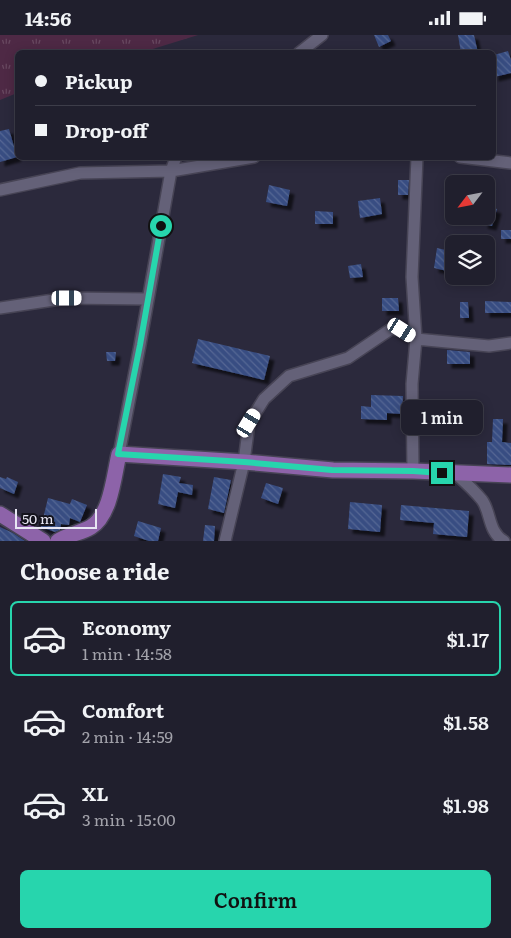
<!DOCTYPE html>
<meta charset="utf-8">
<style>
body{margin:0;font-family:Literata,serif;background:#2d2c39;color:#f1f3f6;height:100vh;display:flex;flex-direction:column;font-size:19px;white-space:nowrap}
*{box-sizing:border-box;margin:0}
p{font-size:16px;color:#a2a2aa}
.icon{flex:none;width:28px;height:28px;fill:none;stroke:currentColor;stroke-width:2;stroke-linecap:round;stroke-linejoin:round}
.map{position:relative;height:506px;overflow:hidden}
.side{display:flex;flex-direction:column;background:#201f2d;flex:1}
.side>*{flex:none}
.top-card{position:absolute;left:15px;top:15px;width:481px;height:110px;border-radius:8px;box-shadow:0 2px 12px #0003,0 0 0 1px #3d3d49;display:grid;align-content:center;height:110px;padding:0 20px;background:#201f2d}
.needle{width:32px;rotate:238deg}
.tools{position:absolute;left:445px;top:140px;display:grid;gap:10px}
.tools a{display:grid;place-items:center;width:50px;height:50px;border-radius:8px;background:#201f2d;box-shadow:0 2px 12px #0003,0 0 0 1px #3d3d49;font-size:25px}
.scale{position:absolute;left:15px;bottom:12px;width:82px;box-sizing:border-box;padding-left:5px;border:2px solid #e7e6f3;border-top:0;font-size:14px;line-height:18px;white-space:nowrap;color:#e7e6f3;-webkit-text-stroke:4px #14131c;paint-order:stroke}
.end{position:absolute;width:22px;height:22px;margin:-11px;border:6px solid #27d5ad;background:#111;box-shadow:0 0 0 2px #111}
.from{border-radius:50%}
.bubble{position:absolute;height:35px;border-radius:8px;background:#201f2d;box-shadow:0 2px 12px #0003,0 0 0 1px #3d3d49;font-size:16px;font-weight:600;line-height:35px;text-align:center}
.car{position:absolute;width:15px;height:30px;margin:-15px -8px;border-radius:6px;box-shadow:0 0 4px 1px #0007;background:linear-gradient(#fff 24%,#345 0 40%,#fff 0 76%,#345 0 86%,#fff 0)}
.top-card b{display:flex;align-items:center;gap:18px;height:48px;font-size:19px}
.top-card b+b{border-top:1px solid #3d3d49}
.top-card i{width:12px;height:12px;background:#f1f3f6}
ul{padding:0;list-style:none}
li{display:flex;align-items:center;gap:15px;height:75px;margin:0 10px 8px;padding:0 10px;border:2px solid transparent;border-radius:8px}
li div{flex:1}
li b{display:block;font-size:19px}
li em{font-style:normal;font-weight:600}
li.current{border-color:#27d5ad}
li>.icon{width:45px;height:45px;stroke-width:1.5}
h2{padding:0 20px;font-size:22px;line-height:60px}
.button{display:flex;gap:10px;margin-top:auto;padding:10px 20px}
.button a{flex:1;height:58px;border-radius:8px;background:#27d5ad;color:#111;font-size:20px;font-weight:600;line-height:58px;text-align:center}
.status{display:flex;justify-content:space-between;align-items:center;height:35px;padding:0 25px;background:#201f2d;direction:ltr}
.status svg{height:14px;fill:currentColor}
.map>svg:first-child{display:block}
.grass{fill:url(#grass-tufts)}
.building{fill:url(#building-back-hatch);filter:url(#shadow)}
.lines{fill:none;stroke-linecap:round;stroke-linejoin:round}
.minor-casing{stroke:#474455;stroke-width:14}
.major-casing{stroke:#474455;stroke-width:18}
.minor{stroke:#646178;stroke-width:11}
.major{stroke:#8d63a9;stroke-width:15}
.route{stroke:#27d5ad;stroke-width:6}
</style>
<div class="status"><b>14:56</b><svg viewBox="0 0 49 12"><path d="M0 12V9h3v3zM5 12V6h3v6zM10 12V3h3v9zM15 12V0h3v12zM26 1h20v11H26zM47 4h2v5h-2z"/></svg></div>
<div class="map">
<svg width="511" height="506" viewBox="0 0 511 506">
<defs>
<pattern id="grass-tufts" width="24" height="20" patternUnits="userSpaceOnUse" patternTransform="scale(1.25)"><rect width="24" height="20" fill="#4e2945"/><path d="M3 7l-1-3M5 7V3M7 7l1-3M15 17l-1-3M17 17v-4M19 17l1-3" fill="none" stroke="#684860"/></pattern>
<pattern id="building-back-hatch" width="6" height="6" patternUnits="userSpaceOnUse" patternTransform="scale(1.25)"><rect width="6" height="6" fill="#384d82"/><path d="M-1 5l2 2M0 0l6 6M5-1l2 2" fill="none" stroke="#556794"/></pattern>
<filter id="shadow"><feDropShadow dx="4.5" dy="4.5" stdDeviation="1" flood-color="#0009"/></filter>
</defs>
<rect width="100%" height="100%" fill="#2b293c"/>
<path class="grass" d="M0 0H198L143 17 18 18 17 58 0 65Z"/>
<path class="building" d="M374 0H388L391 6 379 12Z
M458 0H474L478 18H461Z
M508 16 511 25V38L494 42V20Z
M9 94 17 122 0 127V96Z
M398 145H409L408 160H398Z
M269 150 290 155 287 171 266 167Z
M380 163 382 179 360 183 358 166Z
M487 171 497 174 492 191 483 189 485 181H486Z
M315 176 333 177V189H315Z
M501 195H511V204H501Z
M437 213 454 217V230L449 229 447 236 434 233Z
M361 229 363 242 350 243 348 231Z
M382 263H398L399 276H382Z
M485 266 511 267V278H485Z
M460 267H468L469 283H460Z
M198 304 270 321 264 345 192 328Z
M447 315 470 317V329H447Z
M106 317H116L115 326H107Z
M371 360 403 361 402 379 387 378V385L361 384V371L371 372Z
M454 376 473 377V387L454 386Z
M493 384H503L502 407 511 408V430L487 429V407H492Z
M163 439 181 442 179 448 193 450 192 460 178 457 175 473 158 469Z
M0 442 6 444 7 442 18 447 14 459 0 453Z
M214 442 231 445 224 478 208 474Z
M266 448 283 453 278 469 261 463Z
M48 463 70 469 72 464 87 470 80 487 70 483 69 490 61 489 60 495 55 497 41 492Z
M350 467 382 470 380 497 348 494Z
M401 470 469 476 467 502 433 499 434 488 400 485Z
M138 486 161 493 158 506H149L134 501Z
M205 490 215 491 214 506H203Z
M0 492 13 498 25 506H0Z"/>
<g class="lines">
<defs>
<path id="minor" d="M299 18 322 0
M460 122 511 128
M0 155 80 138 171 136 254 122
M0 273 67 263 148 264
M119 419 140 310 171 136 176 122
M413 436 412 349 416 304 412 242 417 122
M456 439C465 447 474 455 482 465 491 477 488 497 504 506
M225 506 244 427 249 388 264 364 289 341 348 323 391 294 402 295 416 304 489 311 511 308"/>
<path id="major" d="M0 479 43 506
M58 506C69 499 81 498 91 492 111 480 114 440 119 419L244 427 333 435 413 436 511 440"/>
</defs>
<use href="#minor" class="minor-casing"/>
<use href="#major" class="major-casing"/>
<use href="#minor" class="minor"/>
<use href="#major" class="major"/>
</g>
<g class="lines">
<path class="route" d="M161 191 140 310 118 419 244 427 332 435 413 436 442 438"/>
</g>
</svg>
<div class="tools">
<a><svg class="needle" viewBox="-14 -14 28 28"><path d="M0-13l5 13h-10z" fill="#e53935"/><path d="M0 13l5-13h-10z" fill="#a2a2aa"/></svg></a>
<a><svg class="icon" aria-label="layers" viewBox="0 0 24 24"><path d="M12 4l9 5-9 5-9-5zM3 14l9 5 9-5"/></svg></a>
</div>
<div class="scale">50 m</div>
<i class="end from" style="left:161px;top:191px"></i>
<i class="end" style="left:442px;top:438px"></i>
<div class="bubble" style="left:401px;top:365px;width:82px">1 min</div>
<i class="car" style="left:67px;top:263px;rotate:90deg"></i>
<i class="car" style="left:402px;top:295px;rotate:123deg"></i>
<i class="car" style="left:249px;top:388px;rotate:31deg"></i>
<div class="top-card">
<b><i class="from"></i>Pickup</b>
<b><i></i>Drop-off</b>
</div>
</div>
<section class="side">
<h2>Choose a ride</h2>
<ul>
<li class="current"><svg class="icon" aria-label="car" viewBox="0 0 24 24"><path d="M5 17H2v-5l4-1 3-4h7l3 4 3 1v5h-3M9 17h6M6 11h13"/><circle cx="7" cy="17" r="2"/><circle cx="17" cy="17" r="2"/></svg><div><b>Economy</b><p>1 min · 14:58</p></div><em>$1.17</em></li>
<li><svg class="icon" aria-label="car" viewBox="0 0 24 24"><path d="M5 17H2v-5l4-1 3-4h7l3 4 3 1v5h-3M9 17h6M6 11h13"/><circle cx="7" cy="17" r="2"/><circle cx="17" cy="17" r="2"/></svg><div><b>Comfort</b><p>2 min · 14:59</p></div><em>$1.58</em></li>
<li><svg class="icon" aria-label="car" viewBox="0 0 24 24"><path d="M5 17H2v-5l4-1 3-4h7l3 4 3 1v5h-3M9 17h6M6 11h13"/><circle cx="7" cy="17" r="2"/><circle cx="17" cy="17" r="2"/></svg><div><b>XL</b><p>3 min · 15:00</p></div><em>$1.98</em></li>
</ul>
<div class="button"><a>Confirm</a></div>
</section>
